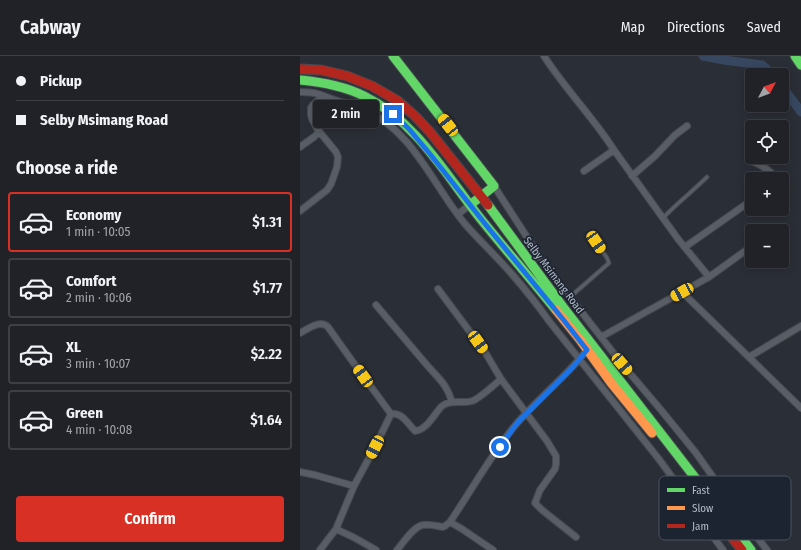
<!DOCTYPE html>
<meta charset="utf-8">
<style>
body{margin:0;font-family:"Fira Sans Condensed",sans-serif;background:#2d2f34;color:#f1f3f6;height:100vh;display:flex;flex-direction:column;font-size:15px;white-space:nowrap}
*{box-sizing:border-box;margin:0}
p{font-size:13px;color:#a2a4a8}
.icon{flex:none;width:22px;height:22px;fill:none;stroke:currentColor;stroke-width:2;stroke-linecap:round;stroke-linejoin:round}
.map{position:relative;flex:1;overflow:hidden}
.details{display:flex;flex-direction:column;background:#202228;width:300px}
.details>*{flex:none}
.top-card{display:grid;align-content:center;height:88px;padding:0 16px;background:#202228}
.needle{width:26px;rotate:49deg}
.fabs{position:absolute;left:445px;top:12px;display:grid;gap:8px}
.fabs a{display:grid;place-items:center;width:44px;height:44px;border-radius:4px;background:#202228;box-shadow:0 2px 10px #0003,0 0 0 1px #3d3f45;font-size:20px}
.end{position:absolute;width:18px;height:18px;margin:-9px;border:5px solid #1a73e8;background:#fff;box-shadow:0 0 0 2px #fff}
.from{border-radius:50%}
.bubble{position:absolute;height:28px;border-radius:4px;background:#202228;box-shadow:0 2px 10px #0003,0 0 0 1px #3d3f45;font-size:13px;font-weight:600;line-height:28px;text-align:center}
.car{position:absolute;width:12px;height:24px;margin:-12px -6px;border-radius:5px;box-shadow:0 0 3px 1px #0007;background:linear-gradient(#f5c518 24%,#345 0 40%,#f5c518 0 76%,#345 0 86%,#f5c518 0)}
.top-card b{display:flex;align-items:center;gap:14px;height:38px;font-size:15px}
.top-card b+b{border-top:1px solid #3d3f45}
.top-card i{width:10px;height:10px;background:#f1f3f6}
ul{padding:0;list-style:none}
li{display:flex;align-items:center;gap:12px;height:60px;margin:0 8px 6px;padding:0 8px;border:2px solid #3d3f45;border-radius:4px}
li div{flex:1}
li b{display:block;font-size:15px}
li em{font-style:normal;font-weight:600}
li.on{border-color:#d93025}
li>.icon{width:36px;height:36px;stroke-width:1.5}
h2{padding:0 16px;font-size:18px;line-height:48px}
.button{display:flex;gap:8px;margin-top:auto;padding:8px 16px}
.button a{flex:1;height:46px;border-radius:4px;background:#d93025;color:#fff;font-size:16px;font-weight:600;line-height:46px;text-align:center}
header{display:flex;align-items:center;gap:24px;box-sizing:border-box;height:56px;padding:0 20px;background:#202228;border-bottom:1px solid #3d3f45}
header strong{font-size:19px}
nav{display:flex;gap:22px;margin-inline-start:auto;font-size:14px}
main{display:flex;flex:1;min-height:0}
.map>svg:first-child{display:block}
.lines{fill:none;stroke-linecap:round;stroke-linejoin:round}
.river{stroke:#384760;stroke-width:9}
.lane-casing{stroke:#46494f;stroke-width:5}
.street-casing{stroke:#46494f;stroke-width:8}
.fast-casing{stroke:#46494f;stroke-width:11}
.slow-casing{stroke:#46494f;stroke-width:11}
.jam-casing{stroke:#46494f;stroke-width:11}
.lane{stroke:#595d65;stroke-width:3}
.street{stroke:#595d65;stroke-width:6}
.fast{stroke:#63d668;stroke-width:9}
.slow{stroke:#ff974d;stroke-width:9}
.jam{stroke:#b3261e;stroke-width:9}
.route{stroke:#1a73e8;stroke-width:5}
.labels{text-anchor:middle;stroke-width:3.5;stroke-linejoin:round;paint-order:stroke}
.street-label{font-size:11px;fill:#b3bac7;stroke:#1d2431}
.key{fill:#1d2431;stroke:#4a515e;stroke-width:1}
.key-label{font-size:11px;fill:#b3bac7}
</style>
<header>
<strong>Cabway</strong>
<nav><a>Map</a><a>Directions</a><a>Saved</a></nav>
</header>
<main>
<section class="details">
<div class="top-card">
<b><i class="from"></i>Pickup</b>
<b><i></i>Selby Msimang Road</b>
</div>
<h2>Choose a ride</h2>
<ul>
<li class="on"><svg class="icon" aria-label="car" viewBox="0 0 24 24"><path d="M5 17H2v-5l4-1 3-4h7l3 4 3 1v5h-3M9 17h6M6 11h13"/><circle cx="7" cy="17" r="2"/><circle cx="17" cy="17" r="2"/></svg><div><b>Economy</b><p>1 min · 10:05</p></div><em>$1.31</em></li>
<li><svg class="icon" aria-label="car" viewBox="0 0 24 24"><path d="M5 17H2v-5l4-1 3-4h7l3 4 3 1v5h-3M9 17h6M6 11h13"/><circle cx="7" cy="17" r="2"/><circle cx="17" cy="17" r="2"/></svg><div><b>Comfort</b><p>2 min · 10:06</p></div><em>$1.77</em></li>
<li><svg class="icon" aria-label="car" viewBox="0 0 24 24"><path d="M5 17H2v-5l4-1 3-4h7l3 4 3 1v5h-3M9 17h6M6 11h13"/><circle cx="7" cy="17" r="2"/><circle cx="17" cy="17" r="2"/></svg><div><b>XL</b><p>3 min · 10:07</p></div><em>$2.22</em></li>
<li><svg class="icon" aria-label="car" viewBox="0 0 24 24"><path d="M5 17H2v-5l4-1 3-4h7l3 4 3 1v5h-3M9 17h6M6 11h13"/><circle cx="7" cy="17" r="2"/><circle cx="17" cy="17" r="2"/></svg><div><b>Green</b><p>4 min · 10:08</p></div><em>$1.64</em></li>
</ul>
<div class="button"><a>Confirm</a></div>
</section>
<div class="map">
<svg width="501" height="494" viewBox="0 0 501 494">
<rect width="100%" height="100%" fill="#2a2e36"/>
<g class="lines">
<path class="river" d="M403 0 424 4 462 9 474 19
M482 30 501 56"/>
<defs>
<path id="lane" d="M363 162C377 147 393 135 407 121
M270 241 309 207 307 202 296 186"/>
<path id="street" d="M244 0C265 33 293 61 314 94L378 183 409 221
M0 36C6 36 12 36 18 38 25 40 31 43 38 45 47 48 56 49 64 53 114 76 132 128 165 168 180 185 196 200 211 217 224 232 237 248 249 265L358 402C381 432 400 464 423 494
M0 91 14 81 19 76
M451 105C462 109 470 114 477 123
M284 115 314 94
M332 120 355 100 375 79 387 70
M194 130 245 209 322 308 361 354 396 397 439 458 467 494
M0 155 27 134 31 128 37 111 38 101 36 96 18 74 12 63 11 59V52L13 49 23 40
M158 158 170 149
M385 191 452 144
M138 233 185 296 201 323
M382 236 501 352
M76 249C93 269 110 289 126 308 138 322 147 328 152 346
M0 277C8 273 20 263 28 271L50 302 91 358
M301 281 409 221 452 190
M449 301 501 270
M91 358C102 356 108 368 115 375 127 374 134 358 142 350 150 343 162 348 172 345 179 343 195 328 201 323L247 385 256 400V408L255 413 240 434 235 447 242 454 276 481
M0 416 15 419 54 430
M150 466 162 473 193 494
M36 473 55 482 76 494
M20 494 36 473 54 430 75 391 91 358
M97 494C103 487 114 470 123 469 130 468 137 470 143 471L145 470 150 466C171 435 190 401 213 372 236 344 265 322 287 294"/>
<path id="fast" d="M93 0 194 130 170 149
M495 0 501 9
M0 24C22 26 44 30 64 40 116 65 146 119 180 162 205 193 231 223 256 254
M188 149 263 251 451 494"/>
<path id="slow" d="M256 254 281 285 312 328 352 377"/>
<path id="jam" d="M0 13 21 14 47 20 72 30 98 45 115 60 130 76 188 149
M402 440 418 464 442 494"/>
</defs>
<use href="#lane" class="lane-casing"/>
<use href="#street" class="street-casing"/>
<use href="#fast" class="fast-casing"/>
<use href="#slow" class="slow-casing"/>
<use href="#jam" class="jam-casing"/>
<use href="#lane" class="lane"/>
<use href="#street" class="street"/>
<use href="#fast" class="fast"/>
<use href="#slow" class="slow"/>
<use href="#jam" class="jam"/>
</g>
<g class="lines">
<path class="route" d="M93 58 109 73 130 98 186 169 262 262 287 294 272 312 220 364 214 371 200 391"/>
</g>
<g class="labels">
<g class="street-label">
<text transform="translate(254 219) rotate(53)" y="4">Selby Msimang Road</text>
</g>
</g>
<rect x="359" y="420" width="132" height="64" rx="6" class="key"/>
<rect x="367" y="432" width="18" height="4" fill="#63d668"/>
<rect x="367" y="450" width="18" height="4" fill="#ff974d"/>
<rect x="367" y="468" width="18" height="4" fill="#b3261e"/>
<g class="key-label">
<text x="392" y="438">Fast</text>
<text x="392" y="456">Slow</text>
<text x="392" y="474">Jam</text>
</g>
</svg>
<div class="fabs">
<a><svg class="needle" viewBox="-14 -14 28 28"><path d="M0-13l5 13h-10z" fill="#e53935"/><path d="M0 13l5-13h-10z" fill="#a2a4a8"/></svg></a>
<a><svg class="icon" aria-label="locate" viewBox="0 0 24 24"><circle cx="12" cy="12" r="6"/><path d="M12 2v4M12 18v4M2 12h4M18 12h4"/></svg></a>
<a>+</a>
<a>−</a>
</div>
<i class="end from" style="left:200px;top:391px"></i>
<i class="end" style="left:93px;top:58px"></i>
<div class="bubble" style="left:13px;top:44px;width:66px">2 min</div>
<i class="car" style="left:148px;top:69px;rotate:322deg"></i>
<i class="car" style="left:296px;top:186px;rotate:146deg"></i>
<i class="car" style="left:382px;top:236px;rotate:241deg"></i>
<i class="car" style="left:178px;top:286px;rotate:144deg"></i>
<i class="car" style="left:322px;top:308px;rotate:139deg"></i>
<i class="car" style="left:63px;top:320px;rotate:324deg"></i>
<i class="car" style="left:75px;top:391px;rotate:207deg"></i>
</div>
</main>
